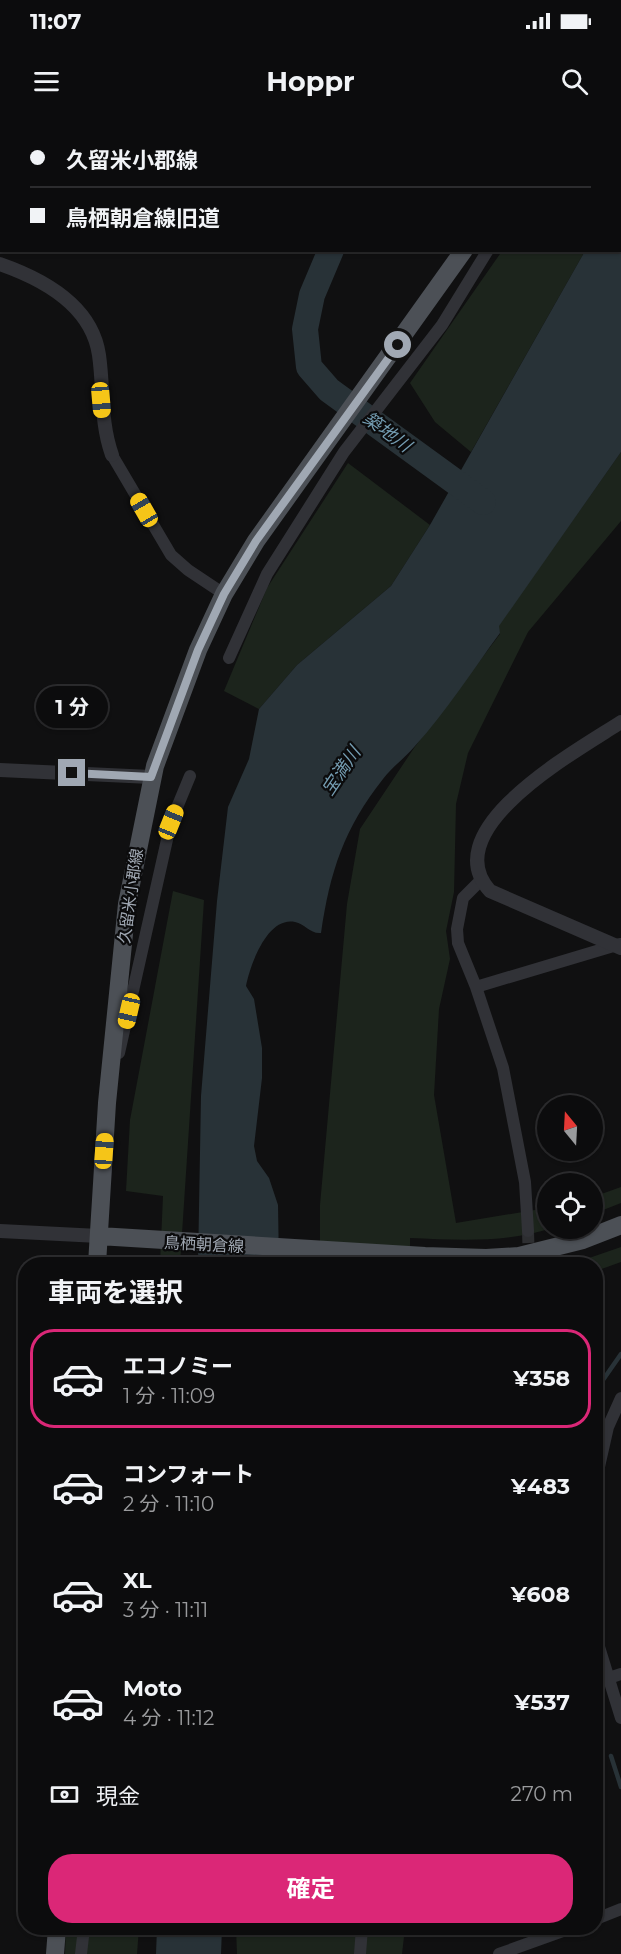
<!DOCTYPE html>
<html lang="ja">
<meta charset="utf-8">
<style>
body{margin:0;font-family:Montserrat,"Noto Sans JP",sans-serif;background:#1a1a1b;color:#f1f3f6;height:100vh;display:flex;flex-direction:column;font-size:22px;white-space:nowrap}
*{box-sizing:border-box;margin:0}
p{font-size:20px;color:#9a9b9d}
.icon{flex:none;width:33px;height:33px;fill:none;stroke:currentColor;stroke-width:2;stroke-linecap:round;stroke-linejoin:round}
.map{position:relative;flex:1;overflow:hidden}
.panel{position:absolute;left:18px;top:1137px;width:585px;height:678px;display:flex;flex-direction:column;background:#0c0c0d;border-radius:24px;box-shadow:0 2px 4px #0004,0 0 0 2px #2c2c2e}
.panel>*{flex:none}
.top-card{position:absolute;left:0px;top:0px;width:621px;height:132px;box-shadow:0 2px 4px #0004,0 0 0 2px #2c2c2e;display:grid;align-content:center;height:132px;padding:0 30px;background:#0c0c0d}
.needle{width:39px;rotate:342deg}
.fabs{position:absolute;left:537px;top:975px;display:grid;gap:12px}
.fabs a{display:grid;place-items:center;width:66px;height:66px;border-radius:50%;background:#0c0c0d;box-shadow:0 2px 4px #0004,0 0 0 2px #2c2c2e;font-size:30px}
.end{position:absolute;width:27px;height:27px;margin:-14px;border:8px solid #a0a8b3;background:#111;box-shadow:0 0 0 3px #111}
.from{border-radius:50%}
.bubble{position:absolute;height:42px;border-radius:21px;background:#0c0c0d;box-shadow:0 2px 4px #0004,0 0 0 2px #2c2c2e;font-size:20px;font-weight:700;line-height:42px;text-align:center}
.car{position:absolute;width:18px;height:36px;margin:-18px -9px;border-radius:8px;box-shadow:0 0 4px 2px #0007;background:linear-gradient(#f5c518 24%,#345 0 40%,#f5c518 0 76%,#345 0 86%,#f5c518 0)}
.top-card b{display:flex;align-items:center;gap:21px;height:57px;font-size:22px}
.top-card b+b{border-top:2px solid #2c2c2e}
.top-card i{width:15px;height:15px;background:#f1f3f6}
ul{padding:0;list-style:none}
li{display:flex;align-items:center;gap:18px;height:99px;margin:0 12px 9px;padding:0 18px;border:3px solid transparent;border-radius:24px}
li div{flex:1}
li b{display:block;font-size:22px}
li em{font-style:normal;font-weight:700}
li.active{border-color:#db2777}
li>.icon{width:54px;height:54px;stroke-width:1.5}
h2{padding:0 30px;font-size:27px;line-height:72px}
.pay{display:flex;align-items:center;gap:15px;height:66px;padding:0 30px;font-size:22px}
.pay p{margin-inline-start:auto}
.primary-button{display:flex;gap:12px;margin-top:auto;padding:12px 30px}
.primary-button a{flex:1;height:69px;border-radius:24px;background:#db2777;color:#fff;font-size:24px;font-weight:700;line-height:69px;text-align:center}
.status{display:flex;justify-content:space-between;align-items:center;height:42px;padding:0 30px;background:#0c0c0d;direction:ltr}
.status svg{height:16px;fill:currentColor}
header{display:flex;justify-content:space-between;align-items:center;height:78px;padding:0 30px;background:#0c0c0d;font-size:27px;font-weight:700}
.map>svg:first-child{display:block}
.green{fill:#1c241c}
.water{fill:#283237}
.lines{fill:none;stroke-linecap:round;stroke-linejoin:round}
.stream{stroke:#283237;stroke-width:4.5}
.river{stroke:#283237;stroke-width:26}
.minor-tunnel{stroke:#2d2e31;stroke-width:12;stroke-dasharray:12 6;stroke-linecap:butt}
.minor{stroke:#313237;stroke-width:12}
.tertiary{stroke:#313237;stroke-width:14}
.primary{stroke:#4c5056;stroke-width:18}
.route{stroke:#a0a8b3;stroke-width:8}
.labels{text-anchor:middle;stroke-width:4.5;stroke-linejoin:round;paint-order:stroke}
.street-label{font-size:16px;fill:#a0a8b3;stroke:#0b0b0c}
.water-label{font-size:18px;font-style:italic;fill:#749cb1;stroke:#0b0b0c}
</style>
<div class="status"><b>11:07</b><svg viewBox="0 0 49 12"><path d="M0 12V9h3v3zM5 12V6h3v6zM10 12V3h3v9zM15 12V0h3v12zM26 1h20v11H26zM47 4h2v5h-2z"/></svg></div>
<header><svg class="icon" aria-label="menu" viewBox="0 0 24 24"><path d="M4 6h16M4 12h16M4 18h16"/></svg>Hoppr<svg class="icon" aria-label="search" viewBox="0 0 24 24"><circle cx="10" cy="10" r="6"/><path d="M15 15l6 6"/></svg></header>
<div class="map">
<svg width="621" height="1834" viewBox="0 0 621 1834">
<rect width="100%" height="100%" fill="#101011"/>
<path class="green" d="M577 0H621L620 69V2Z
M502 131H585L471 332 435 302 410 263Z
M621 332V401L528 512 468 633 456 684 454 772 446 811 450 839 439 889 434 975 456 1103 547 1088 549 1109C504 1123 457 1120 410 1118V1144H320V1085L347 784 360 709 414 628 500 514 498 506Z
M348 343 430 405 391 466 297 545 259 589 224 571 267 468Z
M173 771 204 780 180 1144H160L163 1076 126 1071 130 1000Z
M621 1067V1083L593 1094V1077Z
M621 1127V1142L596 1151V1144H554L592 1137Z
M66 1808H139L137 1834H65Z
M236 1808H405L402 1834H237Z"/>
<path class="water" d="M621 66V332L499 506 500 513C472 551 446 592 415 626 405 638 392 647 383 659 344 708 330 752 321 813 310 814 305 804 295 802 267 796 250 846 246 866L254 879 262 928V958L254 1026 257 1041 269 1058 278 1085 279 1144H198L201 976 217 781 228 687 249 639 259 589 297 545 391 466 430 405 585 131 620 130Z
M157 1808H222L221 1834H156Z"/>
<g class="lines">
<path class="stream" d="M596 1270 621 1234
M611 1636 621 1667"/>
<path class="river" d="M422 2 424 0
M331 130 312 175 305 209 309 247 329 270 483 382"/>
<path class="minor-tunnel" d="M528 1111 529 1144"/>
<path class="minor" d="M564 2 565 0
M112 335 171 435 188 450 224 474
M229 538 267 454 344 332 442 205 488 130
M480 761 463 778 457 809 458 823 476 867 503 948 525 1062 528 1111
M476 867 620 824
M119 933 171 702 190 656
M596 1360 608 1307 621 1278
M596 1517 621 1598
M609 1558 621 1554
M596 1799 621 1789
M81 1834 84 1808
M360 1834 362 1808
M499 1834 571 1808"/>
<path class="tertiary" d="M0 144C43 159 92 186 99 235 104 270 100 301 112 335
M621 602C580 629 433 709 490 771L621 828
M0 650 151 657
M0 1111 99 1116"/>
<path class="primary" d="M542 2 543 0
M99 1116 425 1136 486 1138 519 1136 583 1120 621 1105
M97 1144 107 983 127 784 155 646 198 530 224 474 256 421 464 130
M55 1834 57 1808"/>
</g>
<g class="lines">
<path class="route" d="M72 653 151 657 198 530 224 474 256 421 398 225"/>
</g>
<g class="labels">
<g class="street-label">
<text transform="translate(130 776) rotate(-82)" y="6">久留米小郡線</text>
<text transform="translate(204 1124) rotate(3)" y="6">鳥栖朝倉線</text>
</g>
<g class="water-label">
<text transform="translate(387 312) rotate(36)" y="6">築地川</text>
<text transform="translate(341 651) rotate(-56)" y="6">宝満川</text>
</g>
</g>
</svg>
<div class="fabs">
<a><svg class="needle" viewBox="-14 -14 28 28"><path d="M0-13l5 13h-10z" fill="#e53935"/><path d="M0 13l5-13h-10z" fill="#9a9b9d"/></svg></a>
<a><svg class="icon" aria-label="locate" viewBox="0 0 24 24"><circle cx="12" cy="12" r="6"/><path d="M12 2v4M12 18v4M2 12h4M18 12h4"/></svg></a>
</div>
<i class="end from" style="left:398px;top:225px"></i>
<i class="end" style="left:72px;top:653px"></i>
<div class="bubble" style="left:36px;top:566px;width:72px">1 分</div>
<i class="car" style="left:101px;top:280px;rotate:175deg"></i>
<i class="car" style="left:144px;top:390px;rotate:330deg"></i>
<i class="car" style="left:171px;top:702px;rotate:22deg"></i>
<i class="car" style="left:129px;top:891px;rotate:193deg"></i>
<i class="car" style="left:104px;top:1031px;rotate:4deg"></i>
<div class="top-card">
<b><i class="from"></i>久留米小郡線</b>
<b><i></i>鳥栖朝倉線旧道</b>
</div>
<section class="panel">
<h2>車両を選択</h2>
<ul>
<li class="active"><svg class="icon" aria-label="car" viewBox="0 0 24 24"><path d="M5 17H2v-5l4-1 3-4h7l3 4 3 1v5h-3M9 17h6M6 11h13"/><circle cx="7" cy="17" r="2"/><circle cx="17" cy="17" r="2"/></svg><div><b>エコノミー</b><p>1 分 · 11:09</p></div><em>¥358</em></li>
<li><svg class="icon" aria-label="car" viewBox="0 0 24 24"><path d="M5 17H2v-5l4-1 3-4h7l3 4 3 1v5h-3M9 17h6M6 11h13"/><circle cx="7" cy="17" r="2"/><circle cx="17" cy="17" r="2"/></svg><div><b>コンフォート</b><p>2 分 · 11:10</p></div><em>¥483</em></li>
<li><svg class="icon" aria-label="car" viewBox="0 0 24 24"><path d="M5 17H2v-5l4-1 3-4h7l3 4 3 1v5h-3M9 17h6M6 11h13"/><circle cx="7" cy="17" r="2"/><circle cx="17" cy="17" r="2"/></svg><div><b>XL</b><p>3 分 · 11:11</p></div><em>¥608</em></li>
<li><svg class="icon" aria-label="car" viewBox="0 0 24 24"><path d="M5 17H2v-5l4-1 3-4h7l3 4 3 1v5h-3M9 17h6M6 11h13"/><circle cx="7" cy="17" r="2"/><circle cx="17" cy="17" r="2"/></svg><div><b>Moto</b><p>4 分 · 11:12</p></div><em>¥537</em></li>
</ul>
<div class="pay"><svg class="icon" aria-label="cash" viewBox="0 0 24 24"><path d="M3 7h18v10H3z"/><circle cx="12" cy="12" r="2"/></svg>現金<p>270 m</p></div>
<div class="primary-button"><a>確定</a></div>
</section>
</div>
